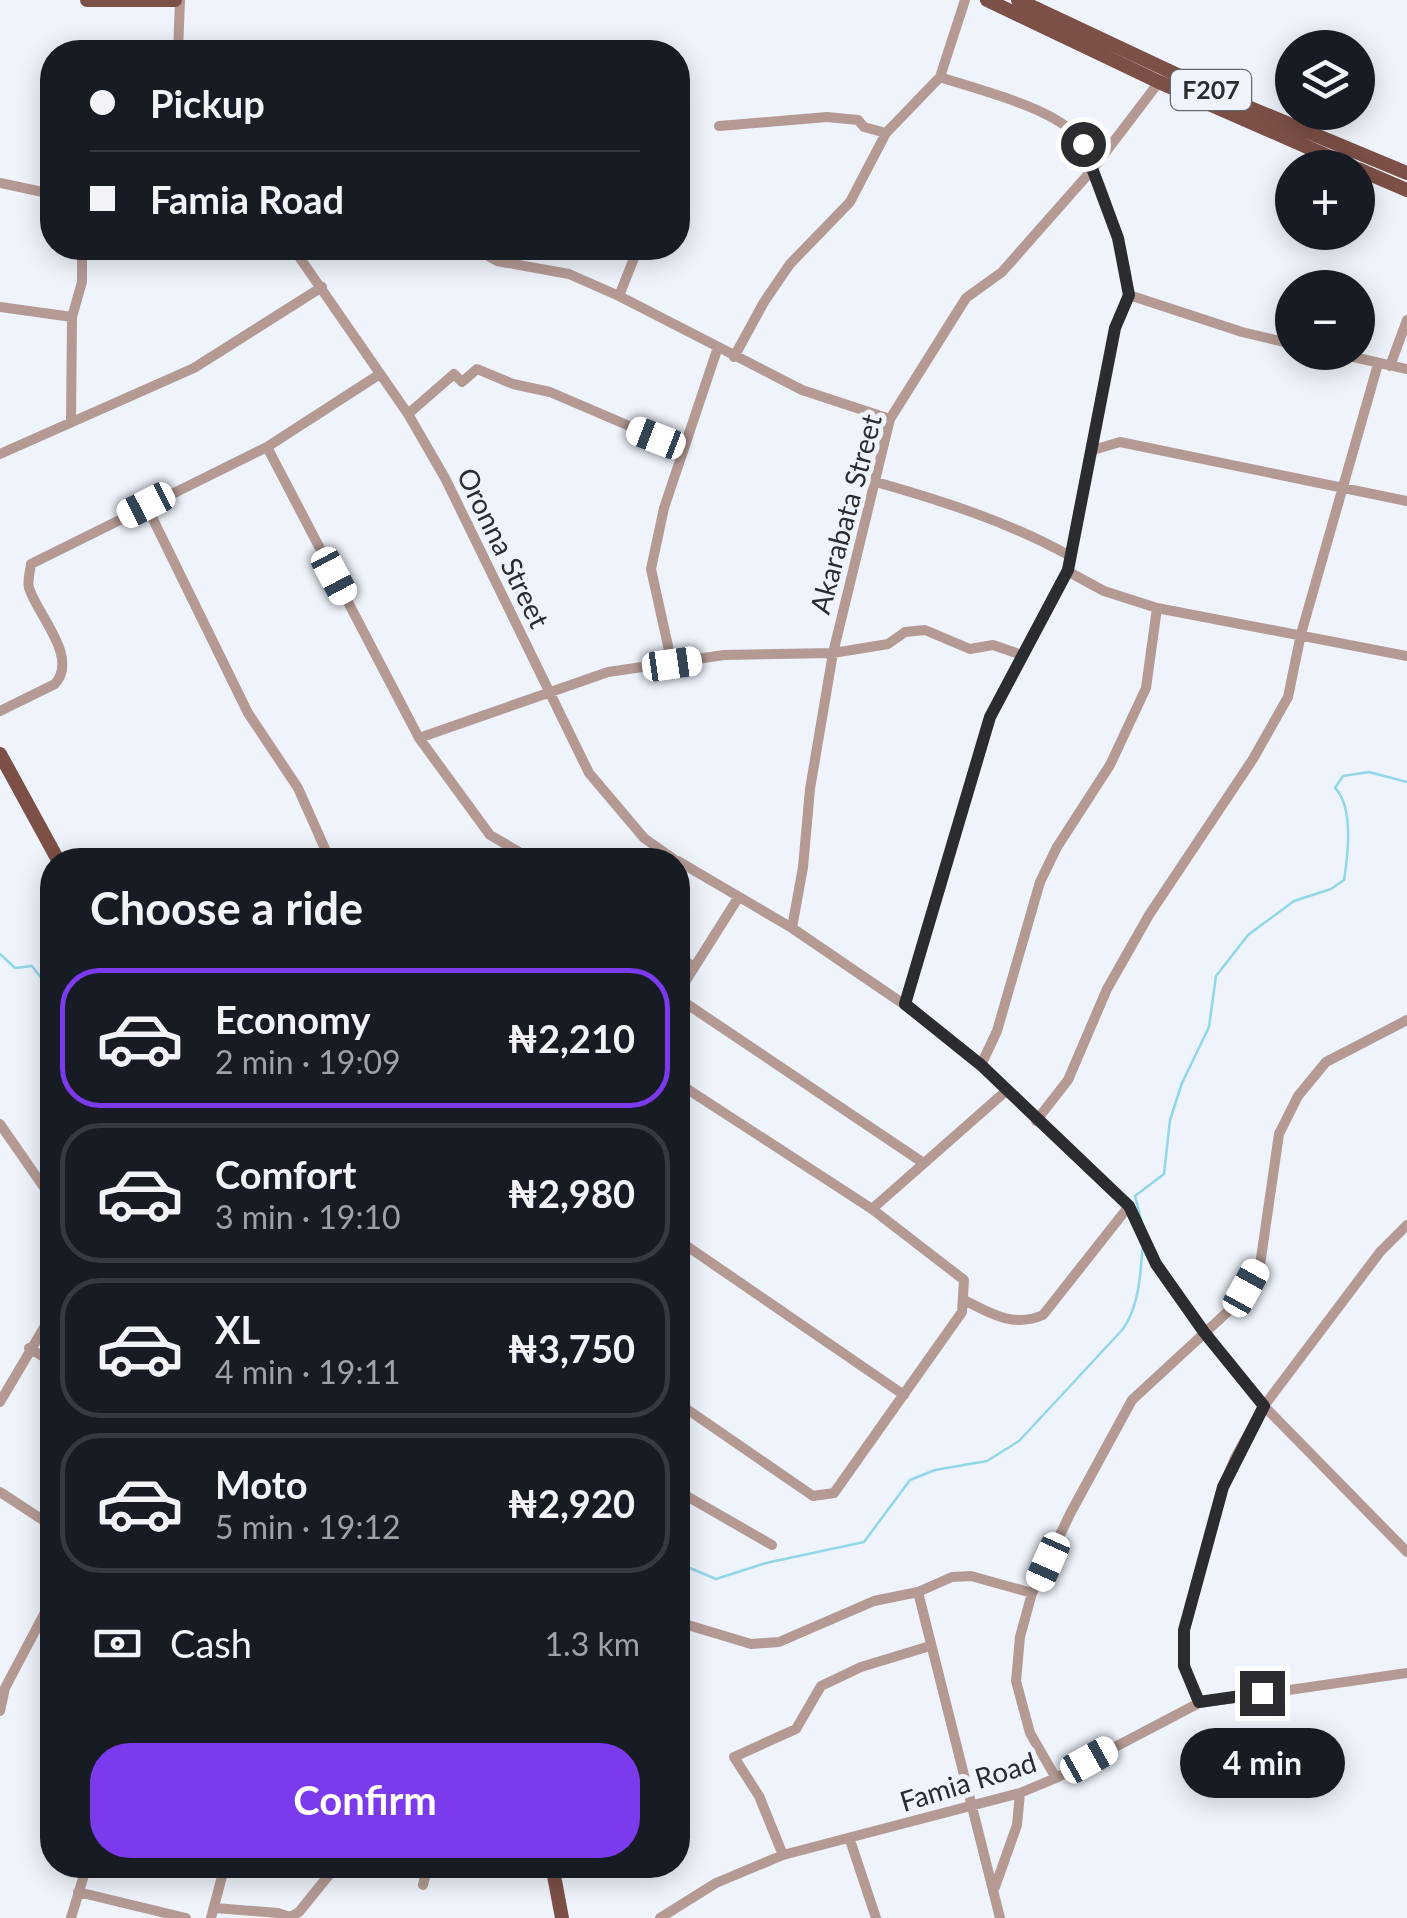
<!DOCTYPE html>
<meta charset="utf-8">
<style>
body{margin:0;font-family:Lato,sans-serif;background:#20242c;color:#f1f3f6;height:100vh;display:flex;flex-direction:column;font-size:38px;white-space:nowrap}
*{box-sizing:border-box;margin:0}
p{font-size:32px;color:#9ea1a6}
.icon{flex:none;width:55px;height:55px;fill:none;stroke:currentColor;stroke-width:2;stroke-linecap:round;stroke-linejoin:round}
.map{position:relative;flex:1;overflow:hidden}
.sheet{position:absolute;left:40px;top:848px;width:650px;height:1030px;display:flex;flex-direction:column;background:#171b24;border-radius:40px;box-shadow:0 5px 25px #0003}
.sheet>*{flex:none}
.hud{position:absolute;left:40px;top:40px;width:650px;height:220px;border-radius:40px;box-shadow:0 5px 25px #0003;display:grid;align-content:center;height:220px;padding:0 50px;background:#171b24}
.buttons{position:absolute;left:1275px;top:30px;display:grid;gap:20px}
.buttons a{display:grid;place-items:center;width:100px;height:100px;border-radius:50%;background:#171b24;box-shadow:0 5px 25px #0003;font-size:50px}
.end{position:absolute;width:45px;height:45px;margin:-22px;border:12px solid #2a2c2f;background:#fff;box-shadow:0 0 0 5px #fff}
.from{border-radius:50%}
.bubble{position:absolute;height:70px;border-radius:35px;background:#171b24;box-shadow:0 5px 25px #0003;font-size:32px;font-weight:700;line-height:70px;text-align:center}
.car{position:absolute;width:30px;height:60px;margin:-30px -15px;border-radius:12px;box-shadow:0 0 8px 2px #0007;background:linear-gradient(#fff 24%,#345 0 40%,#fff 0 76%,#345 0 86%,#fff 0)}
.hud b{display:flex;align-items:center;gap:35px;height:95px;font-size:38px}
.hud b+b{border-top:2px solid #363941}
.hud i{width:25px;height:25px;background:#f1f3f6}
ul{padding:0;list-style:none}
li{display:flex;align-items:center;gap:30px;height:140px;margin:0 20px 15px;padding:0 30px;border:5px solid #363941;border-radius:40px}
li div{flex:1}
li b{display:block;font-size:38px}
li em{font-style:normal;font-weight:700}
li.current{border-color:#7c3aed}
li>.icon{width:90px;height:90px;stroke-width:1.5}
h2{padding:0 50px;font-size:45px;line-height:120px}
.pay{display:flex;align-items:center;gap:25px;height:110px;padding:0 50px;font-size:38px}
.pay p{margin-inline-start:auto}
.cta{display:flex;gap:20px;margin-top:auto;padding:20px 50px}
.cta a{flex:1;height:115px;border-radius:40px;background:#7c3aed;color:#fff;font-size:40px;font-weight:700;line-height:115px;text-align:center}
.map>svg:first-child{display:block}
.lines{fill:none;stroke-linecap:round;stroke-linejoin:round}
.stream{stroke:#90d7e9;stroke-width:2.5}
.minor{stroke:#b59a94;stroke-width:10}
.major{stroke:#7d5047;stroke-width:14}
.route{stroke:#2a2c2f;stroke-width:12}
.labels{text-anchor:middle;stroke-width:10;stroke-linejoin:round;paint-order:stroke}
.shield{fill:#eff4fc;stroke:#65686c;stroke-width:2.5}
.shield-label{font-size:25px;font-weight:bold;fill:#2a2c2f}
.street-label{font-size:28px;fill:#2a2c2f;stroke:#eff4fc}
</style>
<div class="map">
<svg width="1407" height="1918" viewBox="0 0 1407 1918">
<rect width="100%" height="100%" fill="#eff4fc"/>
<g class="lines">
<path class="stream" d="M0 954 15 968 32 966 52 992
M1144 1231 1135 1196 1164 1174 1170 1120 1182 1083 1209 1027 1216 976 1248 935 1294 901 1331 889 1344 880C1348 855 1354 807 1335 788L1343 776 1369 772 1407 782
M678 1563 716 1579 766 1563 864 1542 910 1480 935 1470 987 1461 1019 1441 1123 1329C1140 1304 1140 1274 1143 1244"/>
<path class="minor" d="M178 52 180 0
M719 126 827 117 858 120 864 127 886 133
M0 183 52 194
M293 248 408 414 445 478 589 773 644 838 675 860
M474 248 497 261 569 274 619 296 802 390 890 419
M1129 295 1242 332 1292 344
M619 296 638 248
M0 307 72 317
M1331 352 1407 369
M734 357 764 302 790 264 850 202 886 133 940 77 965 0
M1390 366 1407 320
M408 414 454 374 462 382 477 369 513 384 550 392 683 449
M71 422 72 317 82 282V248
M267 447 419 738 490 835 533 860
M1093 450 1120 442 1407 501
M0 454 194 368 322 287
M876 482C943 501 1009 522 1070 556
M146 505 248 713 298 788 330 860
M1067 571 1104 591 1157 608 1407 656
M672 664 651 569 664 508 718 347
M0 711 55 684C79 657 38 616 29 588 27 581 30 572 31 564L267 447 380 374
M419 738 608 672 724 655 833 653 888 644 905 632 925 630 970 649 993 645 1022 655
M678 861 792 928 905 1005 981 1065 1129 1206 1156 1263 1203 1332 1264 1406 1407 1552
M792 928 803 867 810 789 833 653 890 419 966 298 1002 272 1092 170 1159 82
M678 956 694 967
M678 993 738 898
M678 998 922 1162
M905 1005 990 717 1067 571 1115 327C1119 317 1128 303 1128 292 1128 259 1092 148 1068 128 1040 105 976 89 940 77
M981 1065 997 1031 1040 882 1057 847 1110 765 1146 688 1157 608
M678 1083 872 1209 964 1280 962 1312 834 1493 813 1496 678 1403
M1036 1121 1068 1080 1107 989 1149 915 1253 759 1288 697 1301 634 1378 364
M0 1124 52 1199
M872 1209 1006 1091
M678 1240 904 1395
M964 1300C990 1313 1013 1328 1043 1315L1129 1206
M29 1348 52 1362
M0 1402 52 1314
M678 1491 772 1545
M0 1492 52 1526
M918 1592 1000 1918
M678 1622 751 1644 779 1642 874 1601 918 1592 952 1577 971 1576 1032 1593
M1199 1703 1184 1665V1631L1223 1487 1235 1458 1264 1406 1380 1252 1407 1225
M0 1711 5 1688 52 1599
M1056 1778 1030 1733 1016 1681 1020 1637 1032 1593 1071 1512 1132 1400 1235 1305 1260 1265 1279 1134 1298 1096 1326 1062 1407 1020
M850 1840 876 1918
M783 1855 759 1796 734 1757 796 1729 821 1686 861 1667 930 1646
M423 1885 428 1865
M995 1887 1017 1825 1020 1793
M78 1892 186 1918
M215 1908 278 1913 290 1917 299 1912 337 1865
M71 1918 87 1865
M211 1918 225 1865
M660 1918 716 1883 783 1855 1020 1793 1056 1778 1199 1703 1407 1673"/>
<path class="major" d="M87 0H175
M987 0 1159 82 1355 168
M1018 0 1231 100 1407 173
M1358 169 1407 190
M0 754 58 860
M552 1865 562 1918"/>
</g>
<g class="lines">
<path class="route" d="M1083 144 1118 238 1129 295 1115 328 1068 570 990 717 905 1004 981 1065 1129 1206 1156 1264 1204 1332 1264 1406 1223 1487 1184 1630V1666L1199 1702 1262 1693"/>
</g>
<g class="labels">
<rect class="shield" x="1171" y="70" width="80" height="40" rx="8"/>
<g class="shield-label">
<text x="1211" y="99">F207</text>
</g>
<g class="street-label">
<text transform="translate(846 514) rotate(-75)" y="10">Akarabata Street</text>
<text transform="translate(503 548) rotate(64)" y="10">Oronna Street</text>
<text transform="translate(968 1782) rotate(-17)" y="10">Famia Road</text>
</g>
</g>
</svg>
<div class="buttons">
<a><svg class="icon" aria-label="layers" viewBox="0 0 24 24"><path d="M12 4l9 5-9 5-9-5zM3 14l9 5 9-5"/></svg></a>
<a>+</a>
<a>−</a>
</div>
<i class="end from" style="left:1083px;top:144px"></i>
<i class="end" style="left:1262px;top:1693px"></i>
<div class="bubble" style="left:1180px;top:1728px;width:165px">4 min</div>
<i class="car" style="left:656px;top:438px;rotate:291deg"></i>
<i class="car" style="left:146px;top:505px;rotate:243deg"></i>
<i class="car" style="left:334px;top:576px;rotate:152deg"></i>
<i class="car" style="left:672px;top:664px;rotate:82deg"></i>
<i class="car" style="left:1246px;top:1288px;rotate:29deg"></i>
<i class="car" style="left:1048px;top:1562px;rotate:204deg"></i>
<i class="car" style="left:1089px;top:1760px;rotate:61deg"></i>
<div class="hud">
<b><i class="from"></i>Pickup</b>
<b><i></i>Famia Road</b>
</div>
<section class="sheet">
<h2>Choose a ride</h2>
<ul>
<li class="current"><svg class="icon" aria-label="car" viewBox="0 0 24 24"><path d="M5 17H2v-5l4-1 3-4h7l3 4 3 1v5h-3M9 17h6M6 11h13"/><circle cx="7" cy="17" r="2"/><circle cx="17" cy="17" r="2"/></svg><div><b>Economy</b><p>2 min · 19:09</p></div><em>₦2,210</em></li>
<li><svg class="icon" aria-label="car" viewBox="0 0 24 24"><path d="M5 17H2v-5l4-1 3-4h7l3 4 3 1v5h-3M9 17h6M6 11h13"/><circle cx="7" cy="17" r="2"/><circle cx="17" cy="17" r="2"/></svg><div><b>Comfort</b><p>3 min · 19:10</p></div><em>₦2,980</em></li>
<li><svg class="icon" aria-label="car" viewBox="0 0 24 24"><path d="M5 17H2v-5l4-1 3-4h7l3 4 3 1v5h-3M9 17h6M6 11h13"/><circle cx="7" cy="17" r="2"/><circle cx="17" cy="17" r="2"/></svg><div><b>XL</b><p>4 min · 19:11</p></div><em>₦3,750</em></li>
<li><svg class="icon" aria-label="car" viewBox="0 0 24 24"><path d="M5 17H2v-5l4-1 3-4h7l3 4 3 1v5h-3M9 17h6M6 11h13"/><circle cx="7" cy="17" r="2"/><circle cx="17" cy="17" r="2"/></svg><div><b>Moto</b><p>5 min · 19:12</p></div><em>₦2,920</em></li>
</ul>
<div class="pay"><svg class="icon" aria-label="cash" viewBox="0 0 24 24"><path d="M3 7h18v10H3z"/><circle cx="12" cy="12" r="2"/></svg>Cash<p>1.3 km</p></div>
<div class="cta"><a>Confirm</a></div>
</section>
</div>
